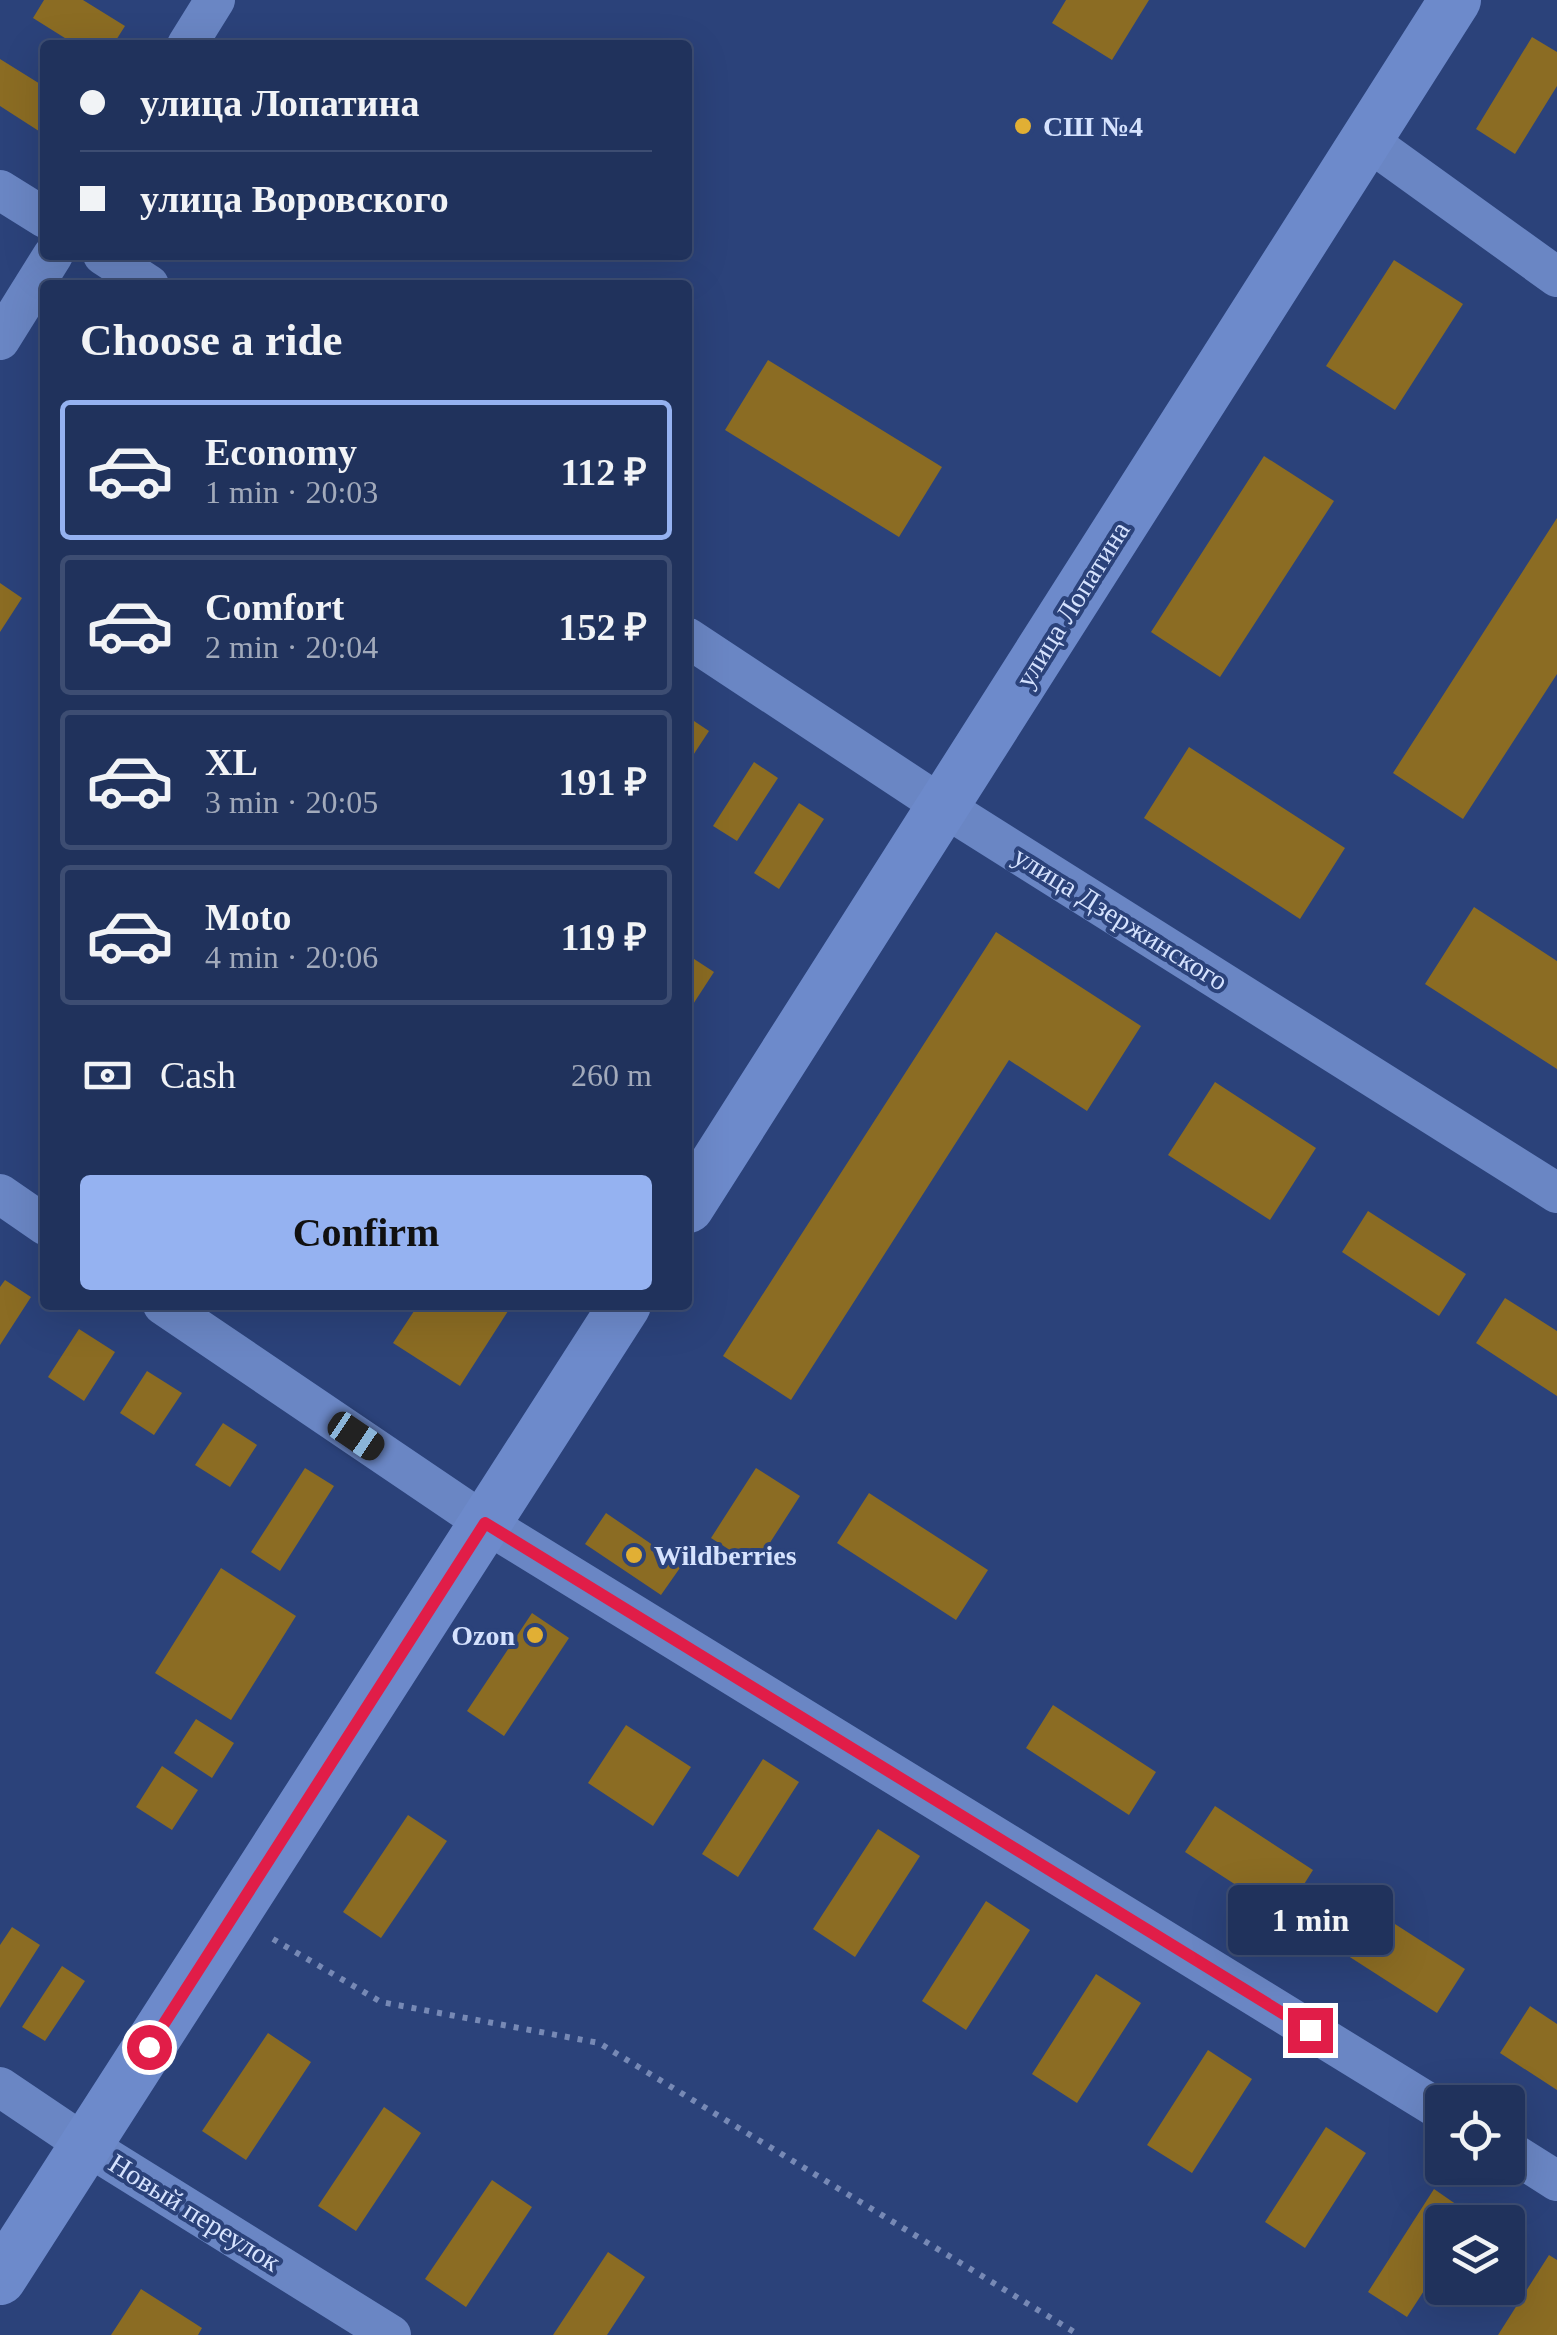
<!DOCTYPE html>
<meta charset="utf-8">
<style>
body{margin:0;font-family:"Times New Roman",serif;background:#283a62;color:#f1f3f6;height:100vh;display:flex;flex-direction:column;font-size:38px;white-space:nowrap}
*{box-sizing:border-box;margin:0}
p{font-size:32px;color:#a2aabb}
.icon{flex:none;width:55px;height:55px;fill:none;stroke:currentColor;stroke-width:2;stroke-linecap:round;stroke-linejoin:round}
.map{position:relative;flex:1;overflow:hidden}
.details{position:absolute;left:40px;top:280px;width:652px;height:1030px;display:flex;flex-direction:column;background:#20325c;border-radius:10px;box-shadow:0 10px 40px #0002,0 0 0 2px #3d4d72}
.details>*{flex:none}
.top-card{position:absolute;left:40px;top:40px;width:652px;height:220px;border-radius:10px;box-shadow:0 10px 40px #0002,0 0 0 2px #3d4d72;display:grid;align-content:center;height:220px;padding:0 40px;background:#20325c}
.buttons{position:absolute;left:1425px;top:2085px;display:grid;gap:20px}
.buttons a{display:grid;place-items:center;width:100px;height:100px;border-radius:10px;background:#20325c;box-shadow:0 10px 40px #0002,0 0 0 2px #3d4d72;font-size:50px}
.end{position:absolute;width:45px;height:45px;margin:-22px;border:12px solid #e11d48;background:#fff;box-shadow:0 0 0 5px #fff}
.from{border-radius:50%}
.bubble{position:absolute;height:70px;border-radius:10px;background:#20325c;box-shadow:0 10px 40px #0002,0 0 0 2px #3d4d72;font-size:32px;font-weight:700;line-height:70px;text-align:center}
.car{position:absolute;width:30px;height:60px;margin:-30px -15px;border-radius:12px;box-shadow:0 0 8px 2px #0007;background:linear-gradient(#222 24%,#8ab4d8 0 40%,#222 0 76%,#8ab4d8 0 86%,#222 0)}
.top-card b{display:flex;align-items:center;gap:35px;height:95px;font-size:38px}
.top-card b+b{border-top:2px solid #3d4d72}
.top-card i{width:25px;height:25px;background:#f1f3f6}
ul{padding:0;list-style:none}
li{display:flex;align-items:center;gap:30px;height:140px;margin:0 20px 15px;padding:0 20px;border:5px solid #3d4d72;border-radius:10px}
li div{flex:1}
li b{display:block;font-size:38px}
li em{font-style:normal;font-weight:700}
li.selected{border-color:#95b2f1}
li>.icon{width:90px;height:90px;stroke-width:1.5}
h2{padding:0 40px;font-size:45px;line-height:120px}
.pay{display:flex;align-items:center;gap:25px;height:110px;padding:0 40px;font-size:38px}
.pay p{margin-inline-start:auto}
.button{display:flex;gap:20px;margin-top:auto;padding:20px 40px}
.button a{flex:1;height:115px;border-radius:10px;background:#95b2f1;color:#111;font-size:40px;font-weight:700;line-height:115px;text-align:center}
.map>svg:first-child{display:block}
.building{fill:#8b6c23}
.lines{fill:none;stroke-linecap:round;stroke-linejoin:round}
.path{stroke:#7789b5;stroke-width:6;stroke-dasharray:5 8;stroke-linecap:butt}
.minor{stroke:#6a86c4;stroke-width:40}
.major{stroke:#6d8acb;stroke-width:52}
.route{stroke:#e11d48;stroke-width:12}
.poi-dot{fill:#e1af34;stroke:#2b427a;stroke-width:4}
.labels{text-anchor:middle;stroke-width:8;stroke-linejoin:round;paint-order:stroke}
.poi-label{font-size:28px;font-weight:bold;fill:#d5e2fe;stroke:#2b427a;text-anchor:start}
.street-label{font-size:28px;fill:#d5e2fe;stroke:#2b427a}
</style>
<div class="map">
<svg width="1557" height="2335" viewBox="0 0 1557 2335">
<rect width="100%" height="100%" fill="#2b427a"/>
<path class="building" d="M44 0H83L125 26 113 45H76L33 18Z
M1066 0H1149L1112 60 1052 23Z
M1532 37 1557 52V86L1515 154 1476 129Z
M0 59 45 87V135L0 106Z
M1394 260 1463 304 1395 410 1326 366Z
M768 360 942 467 899 537 725 430Z
M1264 456 1334 501 1220 677 1151 632Z
M1557 518V674L1463 819 1393 773Z
M0 583 22 598 0 632Z
M688 717 709 731 688 763Z
M1189 747 1345 848 1300 919 1144 818Z
M754 762 778 778 737 841 713 826Z
M799 803 824 819 779 889 754 873Z
M1474 907 1557 961V1069L1425 984Z
M996 932 1141 1026 1087 1111 1009 1060 791 1400 723 1356Z
M688 955 714 972 688 1012Z
M1215 1082 1316 1148 1270 1220 1168 1155Z
M1368 1211 1466 1274 1439 1316 1342 1252Z
M5 1280 31 1297 0 1345V1287Z
M1505 1298 1557 1331V1396L1476 1343Z
M418 1305H512L460 1386 393 1343Z
M79 1329 115 1352 84 1401 48 1377Z
M147 1371 182 1393 154 1435 120 1413Z
M223 1423 257 1445 230 1487 195 1465Z
M305 1468 334 1486 280 1571 251 1552Z
M756 1468 800 1496 755 1566 711 1538Z
M869 1493 988 1570 956 1620 837 1543Z
M606 1513 682 1565 661 1595 585 1544Z
M221 1568 296 1616 231 1720 155 1673Z
M532 1613 569 1638 504 1736 467 1711Z
M1053 1705 1156 1772 1129 1815 1026 1748Z
M196 1719 234 1743 212 1778 174 1753Z
M626 1725 691 1767 653 1826 588 1783Z
M763 1759 799 1782 738 1877 702 1854Z
M162 1766 198 1790 172 1830 136 1807Z
M1215 1806 1313 1870 1284 1916 1185 1852Z
M408 1815 447 1841 381 1938 343 1912Z
M878 1829 920 1856 855 1957 813 1929Z
M986 1901 1030 1930 966 2030 922 2001Z
M1370 1908 1465 1969 1437 2013 1342 1952Z
M12 1927 40 1945 0 2008V1945Z
M62 1966 85 1981 45 2041 22 2027Z
M1096 1974 1141 2003 1077 2103 1032 2074Z
M1530 2006 1557 2024V2090L1500 2053Z
M268 2033 311 2062 246 2160 202 2131Z
M1208 2050 1252 2079 1192 2173 1147 2145Z
M384 2107 421 2133 356 2231 318 2206Z
M1326 2127 1366 2153 1305 2248 1265 2222Z
M492 2180 532 2207 466 2307 425 2279Z
M1434 2189 1473 2216 1468 2222H1442V2263L1407 2317 1368 2292Z
M608 2252 645 2277 607 2335H553Z
M1549 2255 1557 2260V2335H1498Z
M141 2289 202 2328 198 2335H111Z"/>
<g class="lines">
<path class="path" d="M273 1939 381 2002 599 2043 1079 2335"/>
<path class="minor" d="M187 45 215 0
M1364 138 1557 277
M0 190 45 218
M103 255 149 285
M0 340 53 255
M688 638 944 807 1557 1193
M0 1194 45 1225
M163 1305 485 1523 1442 2111
M0 2087 86 2145 391 2335
M1508 2150 1557 2181"/>
<path class="major" d="M688 1207 1455 0
M0 2279 625 1305"/>
</g>
<g class="lines">
<path class="route" d="M149 2047 485 1523 1310 2030"/>
</g>
<g class="poi-dot">
<circle cx="1023" cy="126" r="10"/>
<circle cx="634" cy="1555" r="10"/>
<circle cx="535" cy="1635" r="10"/>
</g>
<g class="labels">
<g class="poi-label">
<text x="1043" y="136">СШ №4</text>
<text x="654" y="1565">Wildberries</text>
<text x="515" y="1645" text-anchor="end">Ozon</text>
</g>
<g class="street-label">
<text transform="translate(1072 604) rotate(-58)" y="10">улица Лопатина</text>
<text transform="translate(1121 918) rotate(32)" y="10">улица Дзержинского</text>
<text transform="translate(195 2212) rotate(32)" y="10">Новый переулок</text>
</g>
</g>
</svg>
<div class="buttons">
<a><svg class="icon" aria-label="locate" viewBox="0 0 24 24"><circle cx="12" cy="12" r="6"/><path d="M12 2v4M12 18v4M2 12h4M18 12h4"/></svg></a>
<a><svg class="icon" aria-label="layers" viewBox="0 0 24 24"><path d="M12 4l9 5-9 5-9-5zM3 14l9 5 9-5"/></svg></a>
</div>
<i class="end from" style="left:149px;top:2047px"></i>
<i class="end" style="left:1310px;top:2030px"></i>
<div class="bubble" style="left:1228px;top:1885px;width:165px">1 min</div>
<i class="car" style="left:356px;top:1436px;rotate:124deg"></i>
<div class="top-card">
<b><i class="from"></i>улица Лопатина</b>
<b><i></i>улица Воровского</b>
</div>
<section class="details">
<h2>Choose a ride</h2>
<ul>
<li class="selected"><svg class="icon" aria-label="car" viewBox="0 0 24 24"><path d="M5 17H2v-5l4-1 3-4h7l3 4 3 1v5h-3M9 17h6M6 11h13"/><circle cx="7" cy="17" r="2"/><circle cx="17" cy="17" r="2"/></svg><div><b>Economy</b><p>1 min · 20:03</p></div><em>112 ₽</em></li>
<li><svg class="icon" aria-label="car" viewBox="0 0 24 24"><path d="M5 17H2v-5l4-1 3-4h7l3 4 3 1v5h-3M9 17h6M6 11h13"/><circle cx="7" cy="17" r="2"/><circle cx="17" cy="17" r="2"/></svg><div><b>Comfort</b><p>2 min · 20:04</p></div><em>152 ₽</em></li>
<li><svg class="icon" aria-label="car" viewBox="0 0 24 24"><path d="M5 17H2v-5l4-1 3-4h7l3 4 3 1v5h-3M9 17h6M6 11h13"/><circle cx="7" cy="17" r="2"/><circle cx="17" cy="17" r="2"/></svg><div><b>XL</b><p>3 min · 20:05</p></div><em>191 ₽</em></li>
<li><svg class="icon" aria-label="car" viewBox="0 0 24 24"><path d="M5 17H2v-5l4-1 3-4h7l3 4 3 1v5h-3M9 17h6M6 11h13"/><circle cx="7" cy="17" r="2"/><circle cx="17" cy="17" r="2"/></svg><div><b>Moto</b><p>4 min · 20:06</p></div><em>119 ₽</em></li>
</ul>
<div class="pay"><svg class="icon" aria-label="cash" viewBox="0 0 24 24"><path d="M3 7h18v10H3z"/><circle cx="12" cy="12" r="2"/></svg>Cash<p>260 m</p></div>
<div class="button"><a>Confirm</a></div>
</section>
</div>
